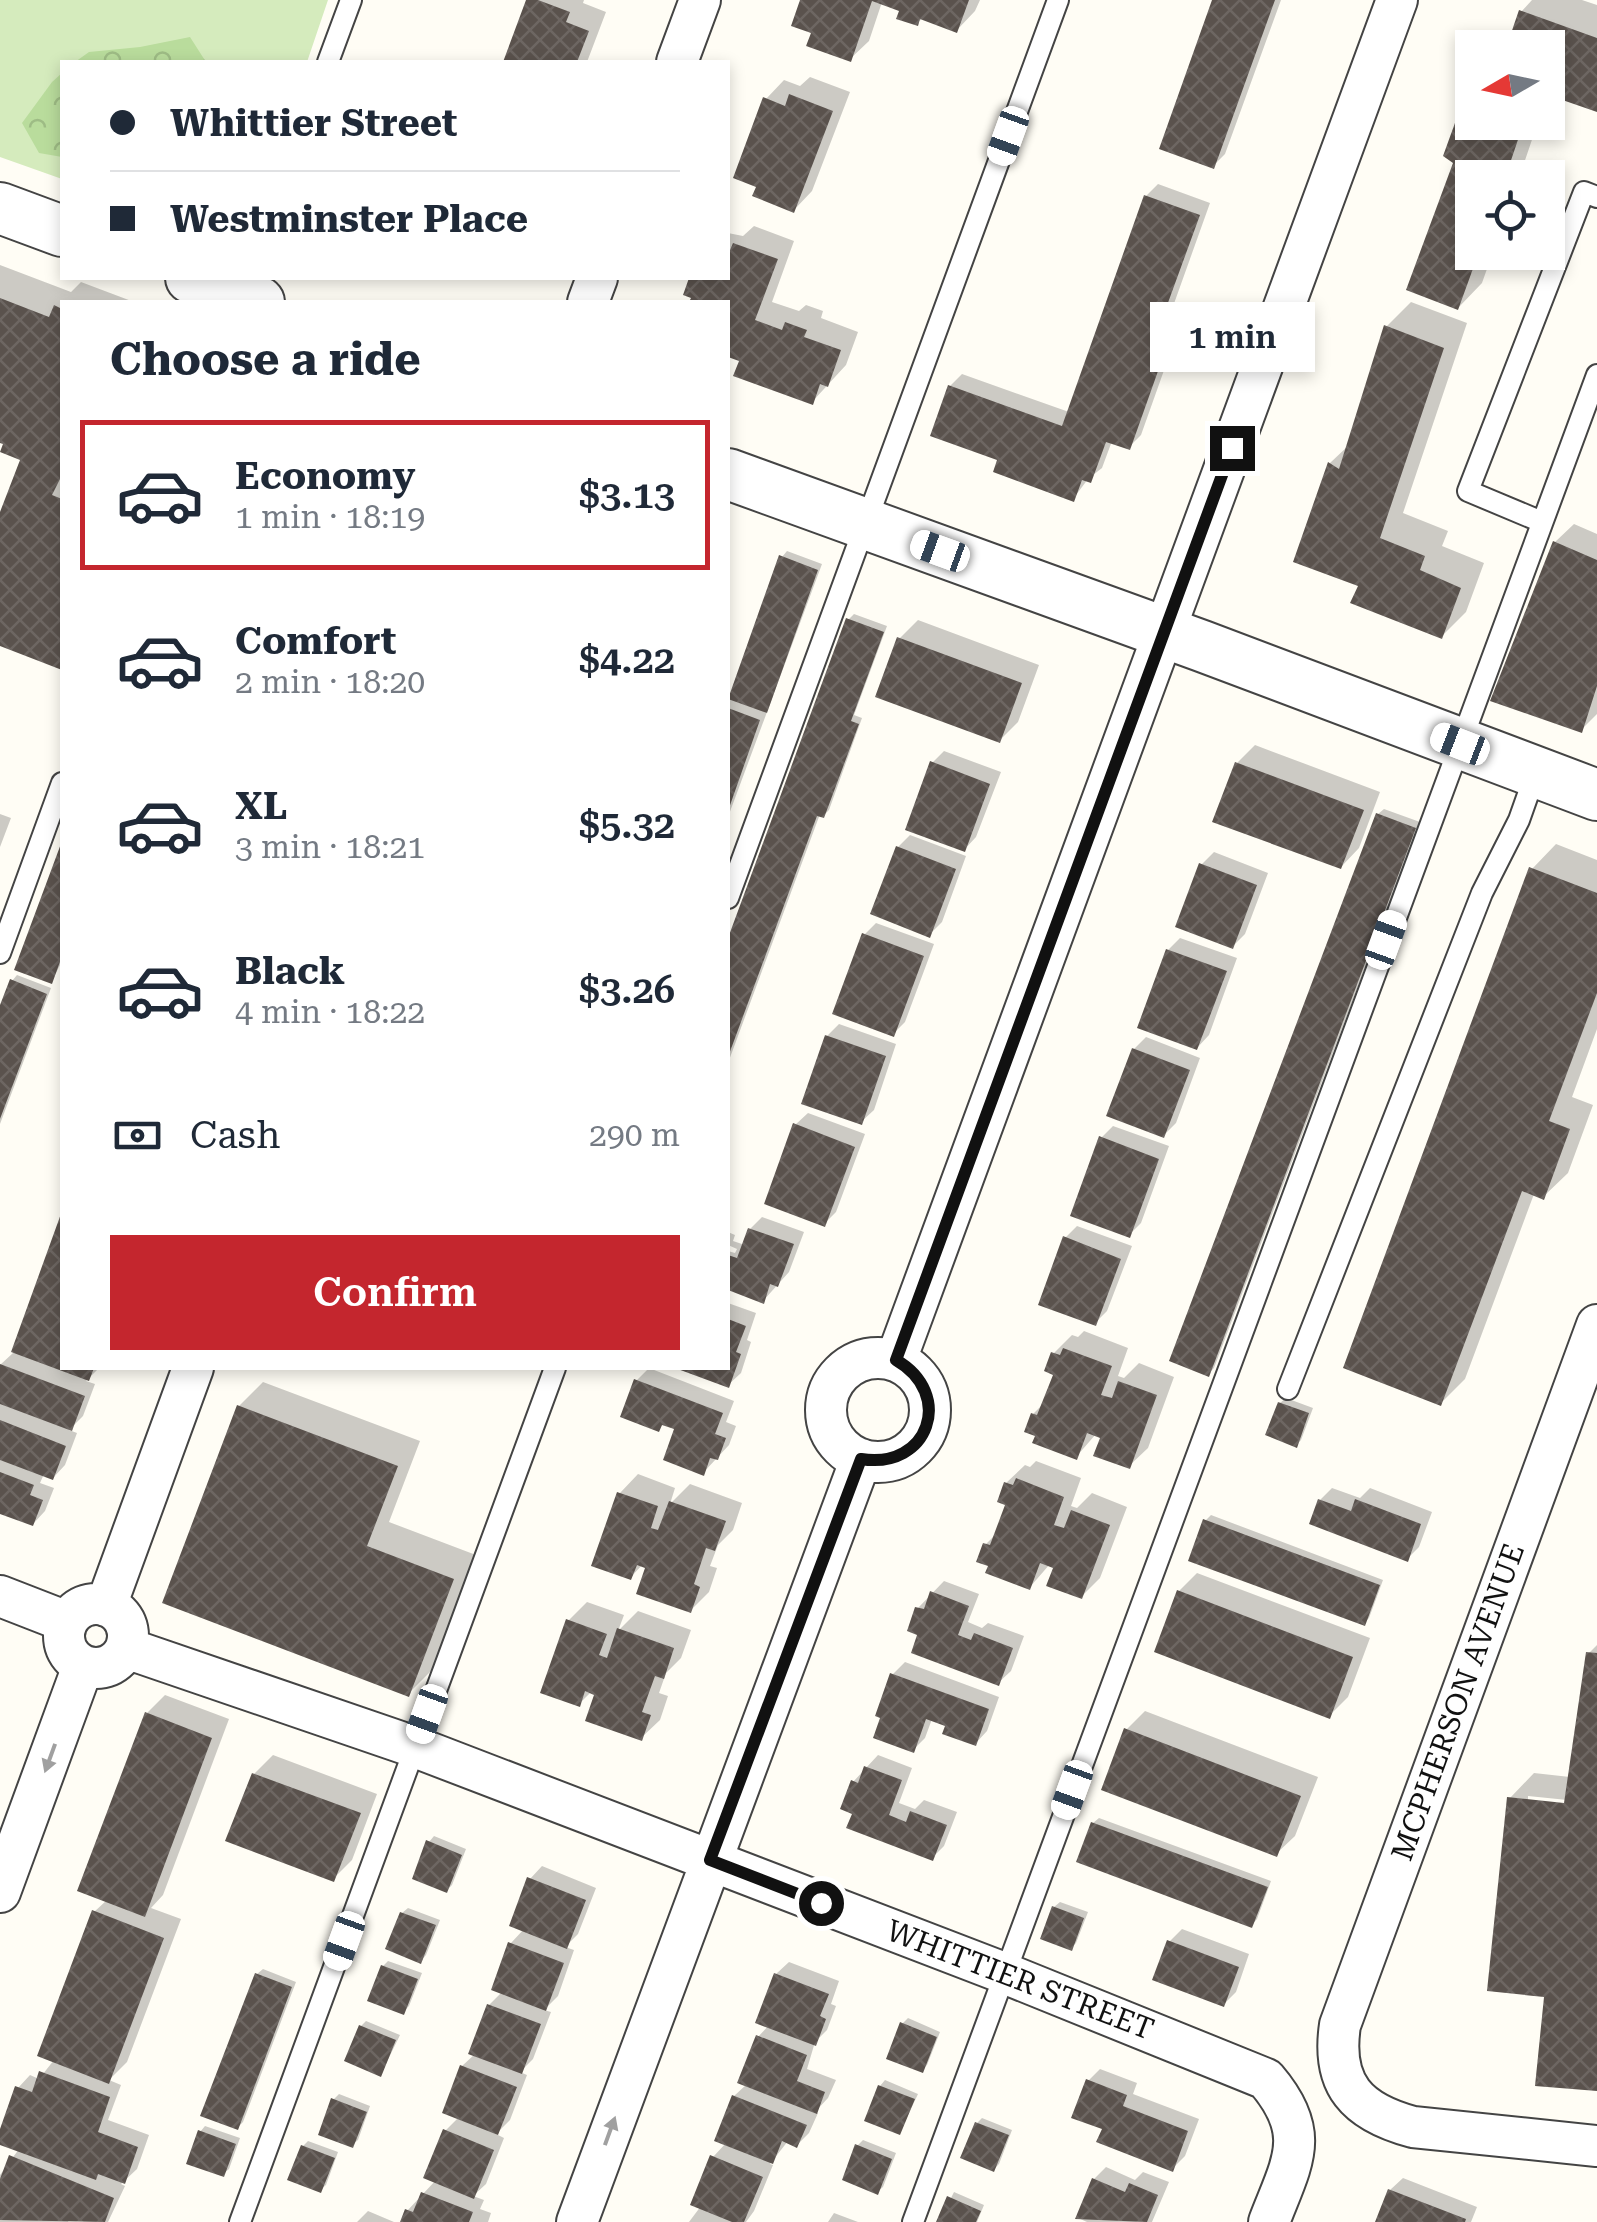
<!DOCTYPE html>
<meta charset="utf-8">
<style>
body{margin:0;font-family:"Roboto Serif",serif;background:#f6f6f7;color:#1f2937;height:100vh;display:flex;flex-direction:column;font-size:38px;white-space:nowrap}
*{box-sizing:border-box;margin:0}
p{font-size:32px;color:#747a83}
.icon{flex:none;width:55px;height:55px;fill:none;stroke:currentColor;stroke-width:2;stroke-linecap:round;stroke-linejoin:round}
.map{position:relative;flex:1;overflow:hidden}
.details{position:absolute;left:60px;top:300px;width:670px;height:1070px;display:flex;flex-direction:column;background:#fff;border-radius:0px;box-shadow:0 5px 15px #0003}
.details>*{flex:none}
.hud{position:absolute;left:60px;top:60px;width:670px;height:220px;border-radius:0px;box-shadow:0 5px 15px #0003;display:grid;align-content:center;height:220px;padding:0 50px;background:#fff}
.needle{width:65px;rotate:261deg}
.tools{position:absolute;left:1455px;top:30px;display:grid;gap:20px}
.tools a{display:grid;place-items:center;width:110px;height:110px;border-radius:0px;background:#fff;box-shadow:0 5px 15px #0003;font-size:50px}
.end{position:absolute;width:45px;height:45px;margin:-22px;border:12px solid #111;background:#fff;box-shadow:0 0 0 5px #fff}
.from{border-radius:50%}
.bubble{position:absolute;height:70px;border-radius:0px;background:#fff;box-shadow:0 5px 15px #0003;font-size:32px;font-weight:600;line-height:70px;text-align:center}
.car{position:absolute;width:30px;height:60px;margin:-30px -15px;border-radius:12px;box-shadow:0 0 8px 2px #0007;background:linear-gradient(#fff 24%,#345 0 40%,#fff 0 76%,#345 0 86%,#fff 0)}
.hud b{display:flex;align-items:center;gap:35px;height:95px;font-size:38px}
.hud b+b{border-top:2px solid #e0e1e3}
.hud i{width:25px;height:25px;background:#1f2937}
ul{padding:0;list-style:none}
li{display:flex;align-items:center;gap:30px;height:150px;margin:0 20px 15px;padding:0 30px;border:5px solid transparent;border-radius:0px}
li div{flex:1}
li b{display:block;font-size:38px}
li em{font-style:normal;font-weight:600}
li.active{border-color:#c4262e}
li>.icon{width:90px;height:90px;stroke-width:1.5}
h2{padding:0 50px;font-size:45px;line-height:120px}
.pay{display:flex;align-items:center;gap:25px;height:110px;padding:0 50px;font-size:38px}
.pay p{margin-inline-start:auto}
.cta{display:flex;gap:20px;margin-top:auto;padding:20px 50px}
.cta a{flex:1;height:115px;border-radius:0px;background:#c4262e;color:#fff;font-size:40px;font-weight:600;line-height:115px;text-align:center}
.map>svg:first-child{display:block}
.grass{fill:#d5ebbd}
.forest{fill:url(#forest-crowns)}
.shadow{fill:#0003;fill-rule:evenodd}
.building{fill:url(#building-cross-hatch)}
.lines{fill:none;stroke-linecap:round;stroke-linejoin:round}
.service-casing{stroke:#444;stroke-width:24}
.minor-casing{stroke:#444;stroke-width:44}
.tertiary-casing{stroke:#444;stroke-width:54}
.service{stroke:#fff;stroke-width:20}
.minor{stroke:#fff;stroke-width:40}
.tertiary{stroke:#fff;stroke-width:50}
.oneway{fill:#a0a0a0}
.route{stroke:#111;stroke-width:12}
.labels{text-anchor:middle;stroke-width:10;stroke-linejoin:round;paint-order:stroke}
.street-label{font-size:30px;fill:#111;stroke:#fff}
</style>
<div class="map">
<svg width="1597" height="2222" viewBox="0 0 1597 2222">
<defs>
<pattern id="forest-crowns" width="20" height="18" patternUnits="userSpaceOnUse" patternTransform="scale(2.5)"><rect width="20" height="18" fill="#b9dc9c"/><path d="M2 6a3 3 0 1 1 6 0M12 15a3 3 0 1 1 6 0" fill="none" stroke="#9ebc85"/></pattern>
<pattern id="building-cross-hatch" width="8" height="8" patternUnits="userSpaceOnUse" patternTransform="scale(2.5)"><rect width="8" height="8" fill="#5a524d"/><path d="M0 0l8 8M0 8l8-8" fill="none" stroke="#6d6662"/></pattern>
</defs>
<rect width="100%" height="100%" fill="#fffdf5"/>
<path class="grass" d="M0 0H328L307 62H62V179L0 157Z"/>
<path class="forest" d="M190 37 206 62H75L89 52 140 47Z
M62 73V157L39 153 22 123 52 82Z"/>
<path class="shadow" d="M529 0H584L583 3 606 12 587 62H505Z
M803 0H980L975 11 957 30 923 18 917 23 902 9 882 2 869 41 850 59 814 32Z
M1215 0H1281L1225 154 1213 166Z
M1532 0H1582L1597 5V109L1549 92 1548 96V48L1521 12Z
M810 77 850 92 812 191 794 210 766 99 784 80 800 86Z
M1472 82V122H1538L1519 178H1472V252H1493L1482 283 1458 308 1456 162 1446 155Z
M1158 184 1210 203 1161 340 1173 345 1141 435 1129 447 1112 441 1102 468 1088 479 1073 499 1000 459 950 386 962 374 1069 412 1146 196Z
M754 226 794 241 772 302 799 311 806 305 823 311 821 318 858 332 846 365 812 402 728 354V302H692L694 296 686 293 692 278H728V233L743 236Z
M0 265 71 292 81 282 134 302H62V668L0 643V519L23 458 0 441Z
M1411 302 1467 323 1403 513 1448 531 1442 546 1484 563 1466 612 1442 636 1362 584 1296 561 1330 463 1349 445 1387 326Z
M1574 524 1597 534V714L1581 730 1555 542Z
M787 551 822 564 728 817V703L782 557Z
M854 614 887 626 854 715 862 718 829 810 824 815 820 814 728 1063V945L849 619Z
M918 620 1039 665 1018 722 1000 740 899 639Z
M1255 745 1380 792 1359 848 1341 867 1237 763Z
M944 751 1001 772 976 837 964 850 932 763Z
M1384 809 1420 822 1214 1368 1208 1374 1378 814Z
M0 814 11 818 0 847Z
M910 835 966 856 942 922 929 935 898 847Z
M1556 844 1597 860V1029L1572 1097 1593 1105 1568 1173 1543 1197 1534 1194 1465 1379 1441 1403 1532 869Z
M62 847V961L52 981 18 969Z
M1214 852 1268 873 1245 934 1233 946 1202 864Z
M876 923 934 944 905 1022 893 1034 864 935Z
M1180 938 1237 958 1209 1035 1197 1048 1168 950Z
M17 975 51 988 0 1124V1012L12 981Z
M839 1024 896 1044 874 1110 861 1122 827 1036Z
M1146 1037 1200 1058 1176 1123 1164 1135 1134 1049Z
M808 1113 865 1134 836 1212 824 1224 795 1125Z
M1113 1126 1169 1146 1141 1223 1129 1235 1101 1138Z
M62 1217V1368H99L86 1381 95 1384 83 1416 69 1430 77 1433 65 1465 53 1478 44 1474 40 1483 54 1488 45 1511 33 1524 0 1511V1365L13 1353Z
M762 1217 804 1232 789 1272 763 1301 728 1288V1251L735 1253 737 1249 728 1245V1232L735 1235 733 1241 745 1245 750 1229Z
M1077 1226 1132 1246 1107 1311 1095 1323 1065 1238Z
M728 1303 756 1313 747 1340 751 1342 741 1373 728 1385 681 1368H728Z
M1084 1331 1128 1348 1118 1376 1124 1378 1139 1363 1174 1377 1148 1448 1129 1466 1103 1437 1096 1434 1076 1457 1033 1414 1045 1402 1056 1374 1054 1353 1072 1335 1078 1337Z
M649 1368 734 1401 726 1422 736 1426 729 1445 703 1473 677 1428 664 1423 659 1429 637 1380Z
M263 1382 420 1441 389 1522 476 1555 433 1669 408 1694 239 1406Z
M1286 1398 1313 1408 1301 1440 1296 1445 1280 1403Z
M1036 1461 1081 1478 1071 1506 1077 1508 1092 1493 1127 1507 1100 1578 1082 1596 1056 1567 1050 1564 1030 1587 991 1565 986 1544 998 1532 1009 1503 1006 1483 1025 1465 1030 1467Z
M638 1474 675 1488 670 1504 690 1484 742 1503 733 1530 718 1545 710 1566 717 1568 709 1592 690 1611 643 1564 631 1577 620 1493Z
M1332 1488 1360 1498 1370 1488 1432 1512 1419 1547 1407 1559 1320 1500Z
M1211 1515 1383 1580 1369 1618 1364 1623 1205 1521Z
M1197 1573 1370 1638 1348 1697 1329 1716 1179 1591Z
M944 1581 979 1594 968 1622 982 1628 988 1623 1024 1636 1011 1671 998 1683 918 1608Z
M587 1602 624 1615 618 1631 638 1611 691 1630 681 1658 666 1673 659 1693 668 1696 660 1720 641 1738 597 1693 592 1691 579 1704 568 1621Z
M1597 1645V2089L1547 1995 1510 1798 1534 1773 1570 1777 1588 1654ZM1528 1796 1577 1801 1576 1806 1528 1801Z
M905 1662 999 1697 987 1731 975 1744 948 1724 932 1719 925 1738 913 1750 893 1674Z
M165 1695 229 1719 163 1895 151 1908 181 1919 127 2062 109 2080 121 2085 108 2120 149 2135 137 2169 121 2184 125 2186 108 2222 69 2219 68 2222H0V2175L19 2149 0 2143V2136L18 2088 30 2075 39 2079 54 2060 94 1912 107 1900 147 1713Z
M1145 1711 1318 1777 1295 1836 1276 1854 1127 1729Z
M273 1755 377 1794 352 1860 333 1879 254 1774Z
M878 1755 912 1768 899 1803 915 1809 924 1800 957 1812 944 1846 932 1858 855 1812 853 1782Z
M1099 1818 1271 1881 1257 1919 1252 1925 1093 1823Z
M434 1836 466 1849 452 1885 447 1890 429 1842Z
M542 1866 596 1888 578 1934 565 1947 574 1950 558 1996 544 2010 551 2012 533 2059 520 2072 527 2075 510 2120 496 2134 504 2138 486 2184 473 2196 484 2200 480 2209 491 2213 488 2222H402L407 2211 436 2180 445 2131 459 2117 462 2066 475 2054 489 2005 502 1992 511 1943 524 1929 530 1879Z
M1060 1902 1088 1912 1076 1943 1071 1948 1043 1938 1054 1907Z
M408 1908 440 1920 426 1955 421 1961 402 1913Z
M1182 1929 1249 1954 1236 1992 1224 2004 1155 1978 1170 1941Z
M388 1961 422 1973 409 2006 403 2012 383 1966Z
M789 1962 839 1981 831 2004 836 2006 827 2030 815 2042 807 2069 836 2080 828 2098 815 2112 818 2113 809 2133 797 2145 788 2141 770 2164 773 2165 754 2211 746 2222H689L701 2206 713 2157 726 2143 734 2096 747 2084 758 2037 769 2025 776 1974Z
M263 1969 296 1982 243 2122 238 2127 257 1974Z
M908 2018 940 2032 927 2065 922 2070 902 2024Z
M366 2021 400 2035 381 2074 361 2026Z
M1100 2069 1137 2083 1133 2094 1199 2119 1185 2156 1172 2169 1105 2128 1088 2081Z
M885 2080 918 2094 900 2132 880 2086Z
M339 2094 370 2106 358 2140 352 2145 334 2099Z
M982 2118 1012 2130 999 2164 994 2169 977 2123Z
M205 2126 240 2138 229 2169 223 2174 200 2132Z
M863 2140 896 2153 883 2187 877 2192 857 2146Z
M308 2141 338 2152 326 2185 320 2190 303 2146Z
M1106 2167 1135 2180 1143 2172 1169 2182 1152 2222H1087L1078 2218 1094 2179Z
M1403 2178 1477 2207 1471 2222H1378L1390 2190Z
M954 2192 984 2205 977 2222H939Z
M368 2211 394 2222H357Z
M834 2213 858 2222H828Z"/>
<path class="building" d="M526 0H538L570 12 566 22 589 31 577 62H503Z
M800 0H969L957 33 920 19 918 26 896 19 899 11 872 1 851 62 806 46 811 33 791 26Z
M1212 0H1275L1214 169 1159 149Z
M1519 10 1597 38V112L1548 95V48H1506Z
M1472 76V122H1524L1505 178H1472V252H1479L1458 310 1406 290 1453 163 1443 156Z
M789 94 833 111 794 213 752 196 756 187 733 178 763 97 785 106Z
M1144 195 1200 215 1150 352 1163 357 1130 450 1106 442 1091 483 1082 480 1074 502 993 472 997 460 930 436 948 385 1062 426Z
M733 243 778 259 755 320 782 330 785 322 807 330 804 337 841 350 828 387 820 384 813 405 733 376 739 361 728 357V302H689L691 298 683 295 689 278H728V255Z
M0 298 49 317 54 305 62 309V475L52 495 62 499V670L0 646V512L20 460 0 452 3 444 0 443Z
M1384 325 1444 348 1380 538 1425 556 1420 570 1461 588 1442 639 1350 603 1358 586 1293 562 1328 462 1339 469Z
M1553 541 1597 560V686L1582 733 1490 701Z
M779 555 818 570 767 713 728 699Z
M846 618 884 632 851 721 859 724 824 818 817 816 728 1057V938Z
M897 637 1022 683 1000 743 875 697Z
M728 708 760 720 728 811Z
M930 761 990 784 965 852 905 830Z
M1235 762 1364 810 1341 869 1212 822Z
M1376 813 1416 828 1209 1377 1169 1361Z
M62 841V956L52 984 14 970Z
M896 846 956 869 930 938 870 914Z
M1199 863 1257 885 1233 949 1175 927Z
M1529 867 1597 893V993L1549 1121 1570 1129 1544 1200 1522 1191 1441 1406 1343 1368Z
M862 933 924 956 894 1037 832 1014Z
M1166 949 1227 971 1197 1050 1137 1028Z
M10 979 47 994 0 1119V1005Z
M825 1035 886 1056 862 1125 801 1104Z
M1132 1048 1190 1070 1164 1138 1106 1116Z
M793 1123 855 1147 825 1227 764 1204Z
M1099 1136 1159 1159 1130 1238 1070 1216Z
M62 1211V1368H94L89 1381 11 1352Z
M748 1228 794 1244 778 1287 770 1284 764 1304 728 1290V1255L737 1258Z
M1063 1236 1121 1259 1096 1326 1038 1305Z
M728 1319 746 1326 736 1352 741 1354 729 1388 675 1368H728Z
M1063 1348 1112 1366 1101 1395 1112 1398 1118 1381 1157 1395 1130 1469 1093 1456 1100 1438 1087 1433 1077 1460 1032 1443 1035 1436 1024 1432 1031 1413 1037 1415 1053 1375 1044 1371 1051 1352 1060 1355Z
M0 1364 85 1396 72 1431 0 1404Z
M634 1379 723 1413 715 1434 726 1438 718 1460 710 1458 704 1476 663 1460 674 1429 662 1425 659 1432 620 1417Z
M1278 1402 1309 1413 1297 1448 1265 1435Z
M237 1405 398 1466 367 1546 454 1579 409 1697 162 1603Z
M0 1420 66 1446 53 1480 0 1460Z
M0 1472 34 1485 30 1495 43 1500 33 1526 0 1514Z
M1016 1478 1064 1497 1054 1525 1064 1528 1071 1510 1110 1525 1082 1599 1046 1586 1053 1568 1040 1563 1030 1590 985 1573 988 1566 976 1562 983 1543 990 1545 1005 1505 997 1502 1004 1482 1013 1485Z
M617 1492 658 1506 651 1528 658 1530 669 1501 726 1521 715 1551 706 1548 694 1584 700 1587 691 1613 636 1594 645 1568 637 1565 631 1580 591 1566Z
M1318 1499 1351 1511 1355 1499 1421 1524 1408 1562 1309 1524Z
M1203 1519 1380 1585 1365 1626 1188 1561Z
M1177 1590 1353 1657 1330 1719 1154 1652Z
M930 1591 969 1606 958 1635 971 1640 974 1633 1013 1648 999 1686 911 1653 917 1635 907 1631 915 1607 924 1609Z
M566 1619 607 1634 599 1655 607 1658 617 1628 674 1648 664 1679 655 1676 642 1712 651 1715 642 1741 585 1721 594 1695 585 1691 580 1707 540 1693Z
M1586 1652 1597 1653V2091L1535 2086 1544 1997 1487 1991 1507 1797 1564 1803Z
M890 1673 989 1709 976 1746 942 1734 945 1726 926 1719 914 1753 873 1738 880 1718 875 1716Z
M145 1712 212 1738 145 1917 77 1891Z
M1124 1728 1301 1796 1277 1857 1101 1790Z
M864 1766 902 1780 889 1815 906 1822 910 1811 947 1825 933 1861 846 1828 852 1814 840 1809 851 1780 858 1783Z
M252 1773 361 1813 334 1882 225 1841Z
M1091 1822 1268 1887 1252 1928 1076 1862Z
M426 1840 462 1855 447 1893 412 1879Z
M527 1877 586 1900 567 1949 509 1926Z
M1052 1906 1084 1918 1072 1951 1040 1939Z
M92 1910 164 1938 109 2084 37 2056Z
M400 1912 436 1925 421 1964 385 1949Z
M1167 1940 1239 1967 1224 2007 1152 1980Z
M508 1942 564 1963 546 2011 491 1990Z
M381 1965 418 1979 404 2015 367 2001Z
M255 1973 292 1987 238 2130 200 2116Z
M774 1973 829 1994 820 2016 826 2019 816 2046 755 2023Z
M487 2004 541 2024 522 2074 468 2054Z
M900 2022 937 2037 923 2073 886 2059Z
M359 2025 396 2040 381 2077 344 2061Z
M756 2035 807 2055 797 2081 825 2092 817 2114 737 2083Z
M460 2065 517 2087 498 2135 442 2113Z
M39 2071 110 2097 98 2132 138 2147 125 2184 98 2174 96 2180 0 2145V2129L15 2086 32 2092Z
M1086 2079 1127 2095 1123 2106 1188 2131 1173 2172 1096 2142 1102 2129 1071 2118Z
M878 2085 915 2099 900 2135 864 2121Z
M732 2095 807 2125 797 2148 782 2141 773 2164 714 2141Z
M331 2098 367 2112 353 2148 318 2135Z
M975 2122 1009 2135 994 2172 960 2158Z
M443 2129 494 2150 474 2199 423 2178Z
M198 2130 236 2144 224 2177 186 2164Z
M855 2144 892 2159 878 2195 842 2180Z
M301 2145 335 2158 321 2193 287 2180Z
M9 2155 114 2198 105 2222 0 2220V2179Z
M710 2155 763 2177 744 2222H732L690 2205Z
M1092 2178 1125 2192 1129 2183 1158 2195 1147 2222 1075 2219Z
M1388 2189 1466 2219 1465 2222H1375Z
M421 2192 473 2212 469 2222H400L405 2209 413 2212Z
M947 2196 981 2211 976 2222H936Z"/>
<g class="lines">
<defs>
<path id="service" d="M328 62 351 0
M1542 522 1468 491 1584 192 1597 197
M728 898 1058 0
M0 953 62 783
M1288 1389 1482 893 1519 820 1536 772
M240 2222 555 1368
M913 2222 1597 375"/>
<path id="minor" d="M677 62 700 0
M588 302 597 278
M1597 1325 1340 2025C1331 2085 1357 2112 1413 2127L1597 2146
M826 1410a52 52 0 1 1 104 0a52 52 0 1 1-104 0Z
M896 1360 1397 0
M0 1596 67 1622
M64 1636a32 32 0 1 1 64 0a32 32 0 1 1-64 0Z
M106 1606 193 1368
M126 1648 415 1747 1004 1973 1266 2079C1313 2134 1292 2162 1269 2222
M0 1892 83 1666
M577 2222 861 1459"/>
<path id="tertiary" d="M0 208 62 231
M191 278 259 302
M728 474 1202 646 1597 795"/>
</defs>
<use href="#service" class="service-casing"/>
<use href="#minor" class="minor-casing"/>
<use href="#tertiary" class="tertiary-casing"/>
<use href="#service" class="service"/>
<use href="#minor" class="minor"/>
<use href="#tertiary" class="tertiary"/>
</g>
<defs><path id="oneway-solid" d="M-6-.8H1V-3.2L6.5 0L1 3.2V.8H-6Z" transform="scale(2.5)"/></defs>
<g class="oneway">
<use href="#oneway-solid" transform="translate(50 1758) rotate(110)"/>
<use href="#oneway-solid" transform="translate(610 2131) rotate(-70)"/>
</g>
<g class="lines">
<path class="route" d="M821 1903 710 1860 861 1459C929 1470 955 1394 896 1360L1232 448"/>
</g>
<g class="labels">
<g class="street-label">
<text transform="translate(1458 1702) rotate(-70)" y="10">MCPHERSON AVENUE</text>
<text transform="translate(1020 1980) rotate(21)" y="10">WHITTIER STREET</text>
</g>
</g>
</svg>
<div class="tools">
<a><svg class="needle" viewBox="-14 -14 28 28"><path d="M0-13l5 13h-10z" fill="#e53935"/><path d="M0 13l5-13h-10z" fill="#747a83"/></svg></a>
<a><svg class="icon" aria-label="locate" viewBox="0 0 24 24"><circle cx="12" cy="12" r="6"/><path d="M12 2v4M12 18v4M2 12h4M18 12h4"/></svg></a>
</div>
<i class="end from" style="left:821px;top:1903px"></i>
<i class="end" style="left:1232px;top:448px"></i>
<div class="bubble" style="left:1150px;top:302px;width:165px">1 min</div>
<i class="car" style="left:1008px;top:136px;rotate:200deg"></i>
<i class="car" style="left:940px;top:551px;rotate:290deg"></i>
<i class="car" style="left:1460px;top:744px;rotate:291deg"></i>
<i class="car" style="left:1386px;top:940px;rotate:20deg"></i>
<i class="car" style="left:427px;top:1714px;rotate:200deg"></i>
<i class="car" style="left:1072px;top:1790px;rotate:200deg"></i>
<i class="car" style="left:344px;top:1941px;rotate:200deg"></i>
<div class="hud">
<b><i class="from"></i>Whittier Street</b>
<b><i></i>Westminster Place</b>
</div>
<section class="details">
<h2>Choose a ride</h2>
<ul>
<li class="active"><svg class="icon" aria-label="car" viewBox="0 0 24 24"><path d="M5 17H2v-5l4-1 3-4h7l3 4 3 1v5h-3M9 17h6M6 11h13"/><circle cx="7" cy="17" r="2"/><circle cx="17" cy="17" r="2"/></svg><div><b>Economy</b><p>1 min · 18:19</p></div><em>$3.13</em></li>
<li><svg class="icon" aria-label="car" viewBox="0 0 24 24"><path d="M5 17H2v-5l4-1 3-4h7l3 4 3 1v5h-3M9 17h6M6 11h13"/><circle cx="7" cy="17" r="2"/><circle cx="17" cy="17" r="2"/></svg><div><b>Comfort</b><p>2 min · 18:20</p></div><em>$4.22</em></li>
<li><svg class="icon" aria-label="car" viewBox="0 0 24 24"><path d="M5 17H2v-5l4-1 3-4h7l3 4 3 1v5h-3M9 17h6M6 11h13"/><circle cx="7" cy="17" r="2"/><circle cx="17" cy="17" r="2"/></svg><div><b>XL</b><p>3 min · 18:21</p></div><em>$5.32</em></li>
<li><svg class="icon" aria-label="car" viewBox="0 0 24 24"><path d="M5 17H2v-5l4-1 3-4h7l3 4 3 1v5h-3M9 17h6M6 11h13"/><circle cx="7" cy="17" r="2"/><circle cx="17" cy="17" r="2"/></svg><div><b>Black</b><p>4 min · 18:22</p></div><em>$3.26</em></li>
</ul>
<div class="pay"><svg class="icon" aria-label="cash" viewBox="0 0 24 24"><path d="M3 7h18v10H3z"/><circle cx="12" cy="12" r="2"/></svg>Cash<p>290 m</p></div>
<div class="cta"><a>Confirm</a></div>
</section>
</div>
